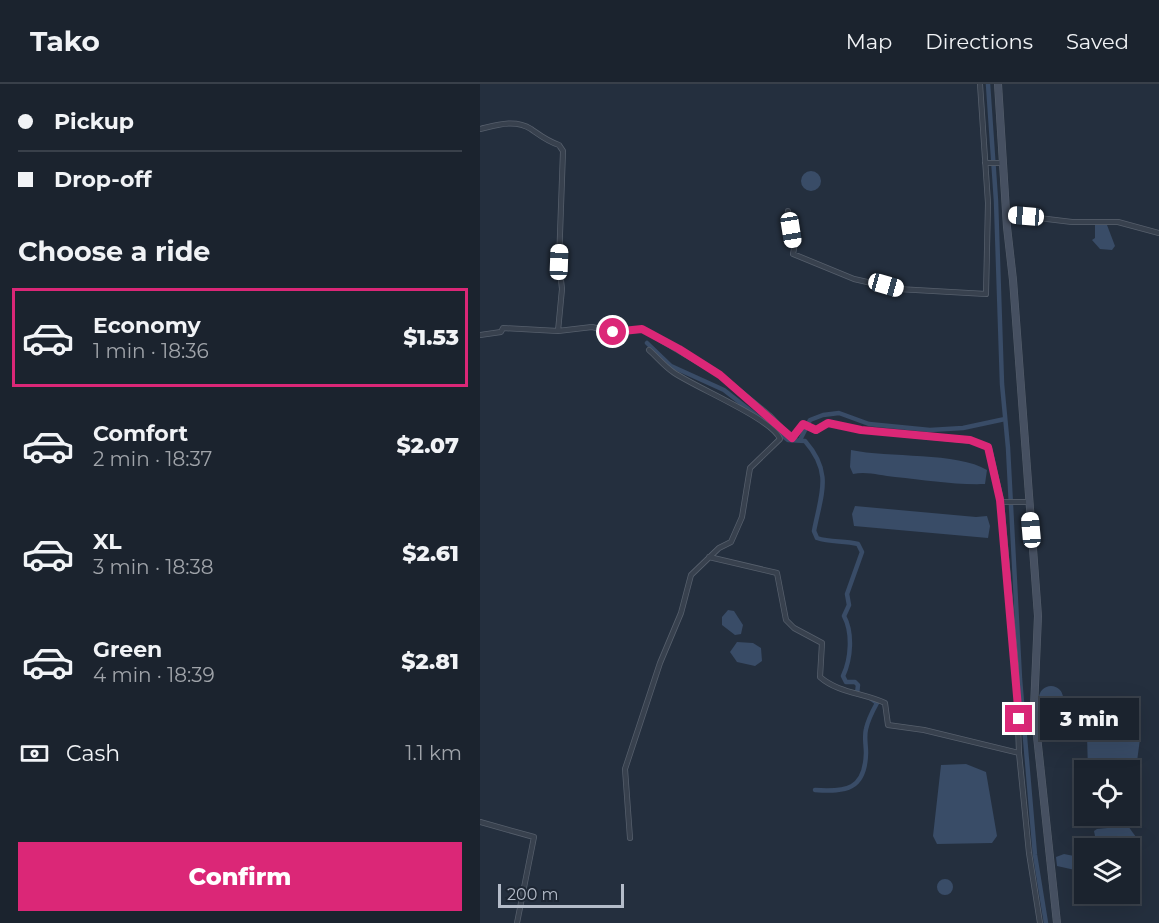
<!DOCTYPE html>
<meta charset="utf-8">
<style>
body{margin:0;font-family:Montserrat,sans-serif;background:#282f3a;color:#f1f3f6;height:100vh;display:flex;flex-direction:column;font-size:22px;white-space:nowrap}
*{box-sizing:border-box;margin:0}
p{font-size:20px;color:#a0a4aa}
.icon{flex:none;width:33px;height:33px;fill:none;stroke:currentColor;stroke-width:2;stroke-linecap:round;stroke-linejoin:round}
.map{position:relative;flex:1;overflow:hidden}
.details{display:flex;flex-direction:column;background:#1b232e;width:480px}
.details>*{flex:none}
.top-card{display:grid;align-content:center;height:132px;padding:0 18px;background:#1b232e}
.buttons{position:absolute;left:594px;top:676px;display:grid;gap:12px}
.buttons a{display:grid;place-items:center;width:66px;height:66px;border-radius:0px;background:#1b232e;box-shadow:0 6px 24px #0002,0 0 0 2px #39404a;font-size:30px}
.scale{position:absolute;left:18px;bottom:15px;width:126px;box-sizing:border-box;padding-left:6px;border:3px solid #b4bcc9;border-top:0;font-size:16px;line-height:21px;white-space:nowrap;color:#b4bcc9;-webkit-text-stroke:4px #1d2633;paint-order:stroke}
.end{position:absolute;width:27px;height:27px;margin:-14px;border:8px solid #db2777;background:#fff;box-shadow:0 0 0 3px #fff}
.from{border-radius:50%}
.bubble{position:absolute;height:42px;border-radius:0px;background:#1b232e;box-shadow:0 6px 24px #0002,0 0 0 2px #39404a;font-size:20px;font-weight:800;line-height:42px;text-align:center}
.car{position:absolute;width:18px;height:36px;margin:-18px -9px;border-radius:8px;box-shadow:0 0 4px 2px #0007;background:linear-gradient(#fff 24%,#345 0 40%,#fff 0 76%,#345 0 86%,#fff 0)}
.top-card b{display:flex;align-items:center;gap:21px;height:57px;font-size:22px}
.top-card b+b{border-top:2px solid #39404a}
.top-card i{width:15px;height:15px;background:#f1f3f6}
ul{padding:0;list-style:none}
li{display:flex;align-items:center;gap:18px;height:99px;margin:0 12px 9px;padding:0 6px;border:3px solid transparent;border-radius:0px}
li div{flex:1}
li b{display:block;font-size:22px}
li em{font-style:normal;font-weight:800}
li.current{border-color:#db2777}
li>.icon{width:54px;height:54px;stroke-width:1.5}
h2{padding:0 18px;font-size:27px;line-height:72px}
.pay{display:flex;align-items:center;gap:15px;height:66px;padding:0 18px;font-size:22px}
.pay p{margin-inline-start:auto}
.action{display:flex;gap:12px;margin-top:auto;padding:12px 18px}
.action a{flex:1;height:69px;border-radius:0px;background:#db2777;color:#fff;font-size:24px;font-weight:800;line-height:69px;text-align:center}
header{display:flex;align-items:center;gap:36px;box-sizing:border-box;height:84px;padding:0 30px;background:#1b232e;border-bottom:2px solid #39404a}
header strong{font-size:28px}
nav{display:flex;gap:33px;margin-inline-start:auto;font-size:21px}
main{display:flex;flex:1;min-height:0}
.map>svg:first-child{display:block}
.water{fill:#394c67}
.lines{fill:none;stroke-linecap:round;stroke-linejoin:round}
.canal{stroke:#394c67;stroke-width:4.5}
.street-casing{stroke:#565f6c;stroke-width:6}
.secondary-casing{stroke:#565f6c;stroke-width:8}
.street{stroke:#38414e;stroke-width:4.5}
.secondary{stroke:#465061;stroke-width:7}
.route{stroke:#db2777;stroke-width:8}
</style>
<header>
<strong>Tako</strong>
<nav><a>Map</a><a>Directions</a><a>Saved</a></nav>
</header>
<main>
<section class="details">
<div class="top-card">
<b><i class="from"></i>Pickup</b>
<b><i></i>Drop-off</b>
</div>
<h2>Choose a ride</h2>
<ul>
<li class="current"><svg class="icon" aria-label="car" viewBox="0 0 24 24"><path d="M5 17H2v-5l4-1 3-4h7l3 4 3 1v5h-3M9 17h6M6 11h13"/><circle cx="7" cy="17" r="2"/><circle cx="17" cy="17" r="2"/></svg><div><b>Economy</b><p>1 min · 18:36</p></div><em>$1.53</em></li>
<li><svg class="icon" aria-label="car" viewBox="0 0 24 24"><path d="M5 17H2v-5l4-1 3-4h7l3 4 3 1v5h-3M9 17h6M6 11h13"/><circle cx="7" cy="17" r="2"/><circle cx="17" cy="17" r="2"/></svg><div><b>Comfort</b><p>2 min · 18:37</p></div><em>$2.07</em></li>
<li><svg class="icon" aria-label="car" viewBox="0 0 24 24"><path d="M5 17H2v-5l4-1 3-4h7l3 4 3 1v5h-3M9 17h6M6 11h13"/><circle cx="7" cy="17" r="2"/><circle cx="17" cy="17" r="2"/></svg><div><b>XL</b><p>3 min · 18:38</p></div><em>$2.61</em></li>
<li><svg class="icon" aria-label="car" viewBox="0 0 24 24"><path d="M5 17H2v-5l4-1 3-4h7l3 4 3 1v5h-3M9 17h6M6 11h13"/><circle cx="7" cy="17" r="2"/><circle cx="17" cy="17" r="2"/></svg><div><b>Green</b><p>4 min · 18:39</p></div><em>$2.81</em></li>
</ul>
<div class="pay"><svg class="icon" aria-label="cash" viewBox="0 0 24 24"><path d="M3 7h18v10H3z"/><circle cx="12" cy="12" r="2"/></svg>Cash<p>1.1 km</p></div>
<div class="action"><a>Confirm</a></div>
</section>
<div class="map">
<svg width="679" height="839" viewBox="0 0 679 839">
<rect width="100%" height="100%" fill="#242f3e"/>
<path class="water" d="M321 97a10 10 0 1 1 20 0a10 10 0 1 1-20 0Z
M618 140 627 141 635 162 632 166 620 165 612 156 615 154V141Z
M371 366C408 374 478 368 507 386L505 400C474 401 445 396 415 393 401 392 388 387 373 390L370 383Z
M375 422 496 433 507 432 510 442 508 454 374 442 372 430Z
M248 526 254 527 263 541 261 550 255 551 242 541V533Z
M257 558 273 559 281 564 282 577 275 582 257 578 250 568Z
M559 614a12 12 0 1 1 24 0a12 12 0 1 1-24 0Z
M607 651 660 655 649 737 616 738 613 732H650V687H608Z
M486 680 506 688 517 752 512 759 457 760 453 752 461 681Z
M648 742 656 753 653 764 624 765 617 762 614 747 617 745Z
M584 770 604 774V788L577 782 576 773Z
M457 803a8 8 0 1 1 16 0a8 8 0 1 1-16 0Z"/>
<g class="lines">
<path class="canal" d="M508 0 516 117 522 300 528 364 540 595 555 771 566 839
M167 259 191 282 244 306 308 356 325 357C353 389 341 410 334 447L337 454C351 459 364 456 378 460L382 468 367 510 369 521 364 532C373 549 371 575 363 592L366 598H375L378 601 377 610
M320 356 330 336 343 331 359 329 389 340 450 346 483 344 525 335
M335 706C366 708 385 706 386 669 386 661 384 653 386 645 388 636 392 628 397 619L390 614"/>
<defs>
<path id="street" d="M0 45C17 41 35 35 51 45 61 52 67 57 79 61L83 67 79 178 82 205 78 247
M505 79H523
M308 127 314 165 313 170 374 195 418 205 506 210 508 119 500 0
M526 130 592 138H638L679 149
M0 251 21 248 23 244 78 247 112 243 133 248 162 245 240 291 290 332 310 353H314L323 340 336 347 348 339 381 346 493 357 509 364 521 416 536 583 539 669 549 769 560 839
M521 418H549
M229 473 297 489 306 536 314 544 342 559 340 593C358 609 384 609 405 619L408 641 444 646 539 669
M0 738 54 753 37 839
M150 754 145 685 180 579 201 529 211 491 239 464 251 458 262 433 270 384 300 355C293 335 214 303 193 288 184 282 177 273 169 266"/>
<path id="secondary" d="M518 0 527 143 533 196 558 532 554 624 577 839"/>
</defs>
<use href="#street" class="street-casing"/>
<use href="#secondary" class="secondary-casing"/>
<use href="#street" class="street"/>
<use href="#secondary" class="secondary"/>
</g>
<g class="lines">
<path class="route" d="M133 248 162 245 199 265 240 291 312 354 323 340 336 346 348 339 381 346 490 356 508 363 520 416 539 635"/>
</g>
</svg>
<div class="buttons">
<a><svg class="icon" aria-label="locate" viewBox="0 0 24 24"><circle cx="12" cy="12" r="6"/><path d="M12 2v4M12 18v4M2 12h4M18 12h4"/></svg></a>
<a><svg class="icon" aria-label="layers" viewBox="0 0 24 24"><path d="M12 4l9 5-9 5-9-5zM3 14l9 5 9-5"/></svg></a>
</div>
<div class="scale">200 m</div>
<i class="end from" style="left:133px;top:248px"></i>
<i class="end" style="left:539px;top:635px"></i>
<div class="bubble" style="left:560px;top:614px;width:99px">3 min</div>
<i class="car" style="left:546px;top:132px;rotate:275deg"></i>
<i class="car" style="left:311px;top:146px;rotate:171deg"></i>
<i class="car" style="left:79px;top:178px;rotate:2deg"></i>
<i class="car" style="left:406px;top:201px;rotate:106deg"></i>
<i class="car" style="left:551px;top:446px;rotate:355deg"></i>
</div>
</main>
